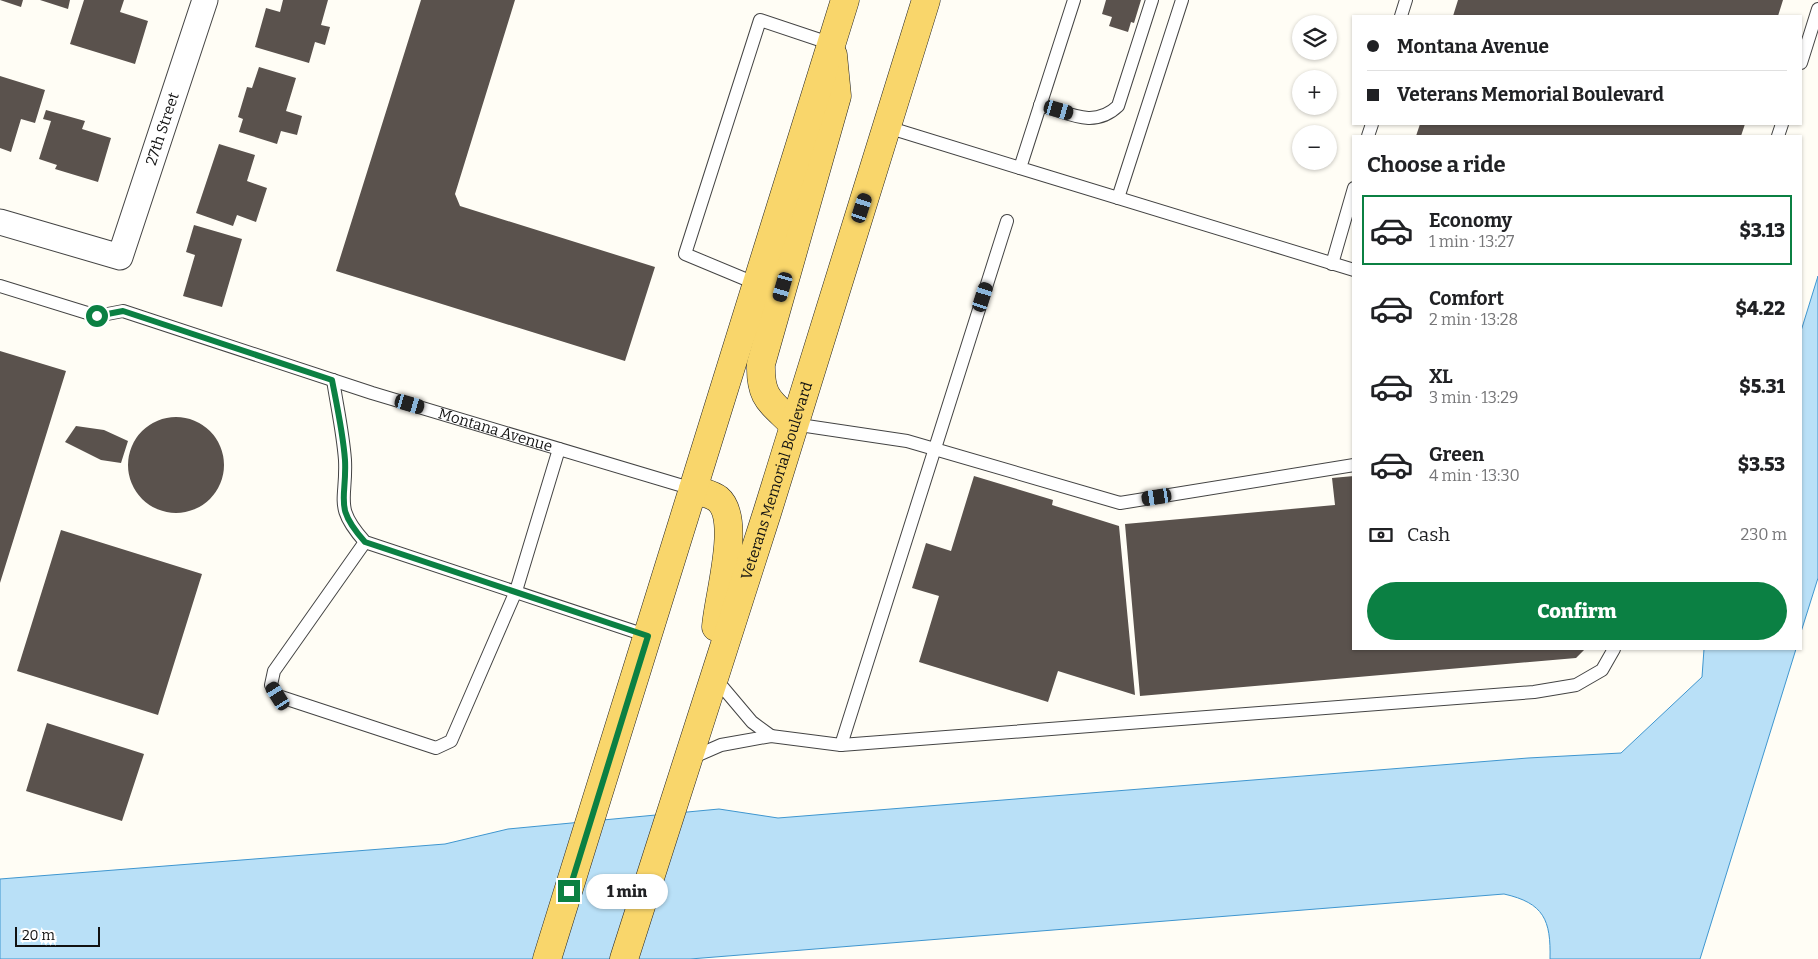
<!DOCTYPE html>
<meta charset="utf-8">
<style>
body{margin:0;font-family:Bitter,serif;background:#f6f6f6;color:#202124;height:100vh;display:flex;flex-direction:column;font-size:19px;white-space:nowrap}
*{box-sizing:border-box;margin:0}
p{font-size:16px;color:#757577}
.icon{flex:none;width:28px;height:28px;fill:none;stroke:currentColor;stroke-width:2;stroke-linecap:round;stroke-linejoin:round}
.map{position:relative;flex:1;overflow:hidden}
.panel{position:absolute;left:1352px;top:135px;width:450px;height:515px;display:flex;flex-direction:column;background:#fff;border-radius:0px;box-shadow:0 1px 4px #0004}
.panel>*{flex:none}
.guide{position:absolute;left:1352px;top:15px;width:450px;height:110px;border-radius:0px;box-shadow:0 1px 4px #0004;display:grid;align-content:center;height:110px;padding:0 15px;background:#fff}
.tools{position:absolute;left:1292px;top:15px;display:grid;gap:10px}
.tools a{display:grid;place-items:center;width:45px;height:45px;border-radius:50%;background:#fff;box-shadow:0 1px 4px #0004;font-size:25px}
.scale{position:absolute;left:15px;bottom:12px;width:85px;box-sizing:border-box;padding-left:5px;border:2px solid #111;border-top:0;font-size:14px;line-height:18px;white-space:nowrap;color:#111;-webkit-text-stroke:4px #fff;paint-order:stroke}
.end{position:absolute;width:22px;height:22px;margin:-11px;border:6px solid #0b8043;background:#fff;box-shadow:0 0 0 2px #fff}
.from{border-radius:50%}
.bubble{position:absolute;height:35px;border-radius:18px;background:#fff;box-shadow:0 1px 4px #0004;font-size:16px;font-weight:800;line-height:35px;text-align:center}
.car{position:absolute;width:15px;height:30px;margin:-15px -8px;border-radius:6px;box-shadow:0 0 4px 1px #0007;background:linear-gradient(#222 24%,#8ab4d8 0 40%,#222 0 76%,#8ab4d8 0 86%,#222 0)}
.guide b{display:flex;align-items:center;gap:18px;height:48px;font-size:19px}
.guide b+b{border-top:1px solid #e0e0e0}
.guide i{width:12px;height:12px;background:#202124}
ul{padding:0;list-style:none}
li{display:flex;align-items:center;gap:15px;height:70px;margin:0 10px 8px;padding:0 5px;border:2px solid transparent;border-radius:0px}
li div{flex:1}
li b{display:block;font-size:19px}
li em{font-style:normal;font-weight:800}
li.selected{border-color:#0b8043}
li>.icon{width:45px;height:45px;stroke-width:1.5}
h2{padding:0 15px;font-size:22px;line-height:60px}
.pay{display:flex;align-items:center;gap:12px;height:55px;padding:0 15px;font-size:19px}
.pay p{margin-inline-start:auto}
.button{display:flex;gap:10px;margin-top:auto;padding:10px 15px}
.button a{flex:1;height:58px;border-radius:30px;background:#0b8043;color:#fff;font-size:20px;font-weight:800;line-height:58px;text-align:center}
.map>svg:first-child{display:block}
.water{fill:#b9e0f7;stroke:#3f96cf}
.building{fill:#5a524d}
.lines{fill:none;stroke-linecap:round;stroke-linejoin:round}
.lane-casing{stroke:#444;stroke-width:14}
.street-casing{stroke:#444;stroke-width:27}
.primary-casing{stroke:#222;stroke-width:29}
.lane{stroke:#fff;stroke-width:12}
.street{stroke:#fff;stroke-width:25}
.primary{stroke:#f9d66b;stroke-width:28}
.route{stroke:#0b8043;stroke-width:6}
.labels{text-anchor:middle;stroke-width:5;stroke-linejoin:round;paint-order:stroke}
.street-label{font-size:15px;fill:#111;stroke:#fff}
</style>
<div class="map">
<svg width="1818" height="959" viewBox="0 0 1818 959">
<rect width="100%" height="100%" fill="#fffdf5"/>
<path class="water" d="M1818 276V578L1801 632V331Z
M1704 649H1796L1700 959H1550C1551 920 1544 903 1504 894L690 959H0V879L445 844 508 829 719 809 778 818 1528 758 1621 753 1702 677Z"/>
<path class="building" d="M0 0H23L21 7Z
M40 0H70L68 9Z
M84 0H124L120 12 148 21 135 64 70 44Z
M283 0H328L321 25 330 27 325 45 315 42 309 63 255 47 266 8 280 12Z
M421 0H515L455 194 460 206 655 267 625 361 336 271Z
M1106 0H1141L1134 23 1131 22 1128 32 1109 26 1112 17 1102 14Z
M1458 0H1783L1778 16H1453Z
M259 67 296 78 286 111 302 116 297 135 281 131 277 144 239 132 243 119 238 117 247 87 252 88Z
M0 76 45 90 35 123 21 119 11 152 0 148Z
M46 110 85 121 82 129 111 138 98 182 55 169 57 165 39 159 51 121 43 119Z
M1420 124H1745L1741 136H1416Z
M219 144 255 155 247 181 267 188 256 222 237 215 233 226 196 213Z
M194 225 242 239 222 307 183 296 195 255 186 252Z
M0 351 66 371 0 583Z
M128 465a48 48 0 1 1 96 0a48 48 0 1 1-96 0Z
M76 426 104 430 128 441 121 463 101 460 65 442Z
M974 476 1053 500 1052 505 1119 526 1135 695 1058 671 1048 702 919 662 939 596 912 588 926 543 951 551Z
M1354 476V649H1585L1576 658 1140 696 1125 524 1335 505 1332 478Z
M61 530 202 574 158 715 17 671Z
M47 723 144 754 122 821 26 791Z"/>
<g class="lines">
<defs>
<g id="lane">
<path d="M1074 0 1020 168 1354 270"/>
<path d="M1401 16 1406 0"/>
<path d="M1801 63 1818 9"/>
<path d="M1040 105C1069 113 1094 129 1118 106L1152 0"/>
<path d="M887 127 1020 168"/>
<path d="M1368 136 1372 124"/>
<path d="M1778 136 1782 124"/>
<path d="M1118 198 1182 0"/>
<path d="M1332 264 1354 188"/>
<path d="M757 284 685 254 760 20 832 44"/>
<path id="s1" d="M0 286 97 316 123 311 372 393 693 489"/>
<path d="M333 380C337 406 343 433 345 460 347 501 333 506 365 542L648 636"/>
<path d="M793 424 907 441 1120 503 1354 465"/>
<path d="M365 542 274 671 271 685 278 696 436 748 451 741 516 591 559 449"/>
<path d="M771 736 841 745 1534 692 1576 685 1602 670 1614 649"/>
<path d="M841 745 1007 221"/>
<path d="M689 759 721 745 771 736 752 722 714 677"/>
</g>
<g id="street">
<path id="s2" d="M0 222 120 257 205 0"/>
</g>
<g id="primary">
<path d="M793 424C770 401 760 398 761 364L837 96 833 55"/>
<path d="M693 489C700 492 712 494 718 499 742 519 718 597 716 627"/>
<path d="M547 959 845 0"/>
<path id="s3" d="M624 959 767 513 926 0"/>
</g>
</defs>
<use href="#lane" class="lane-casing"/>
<use href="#street" class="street-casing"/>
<use href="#primary" class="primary-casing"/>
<use href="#lane" class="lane"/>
<use href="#street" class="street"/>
<use href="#primary" class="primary"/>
</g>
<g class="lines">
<path class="route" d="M97 316 123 311 332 380C337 406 343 433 345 460 347 501 333 506 365 542L648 636 569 891"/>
</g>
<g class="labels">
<g class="street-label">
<text dy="5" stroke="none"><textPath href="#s2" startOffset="260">27th Street</textPath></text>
<text dy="5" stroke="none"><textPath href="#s1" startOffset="519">Montana Avenue</textPath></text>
<text dy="5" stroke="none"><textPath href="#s3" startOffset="502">Veterans Memorial Boulevard</textPath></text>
</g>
</g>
</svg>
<div class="tools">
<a><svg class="icon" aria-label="layers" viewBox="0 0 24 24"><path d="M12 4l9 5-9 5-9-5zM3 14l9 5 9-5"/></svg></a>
<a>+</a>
<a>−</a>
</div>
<div class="scale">20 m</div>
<i class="end from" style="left:97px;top:316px"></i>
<i class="end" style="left:569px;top:891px"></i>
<div class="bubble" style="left:586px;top:874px;width:82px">1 min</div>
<i class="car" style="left:1059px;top:110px;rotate:106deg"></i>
<i class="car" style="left:862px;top:208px;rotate:18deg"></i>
<i class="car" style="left:783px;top:287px;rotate:196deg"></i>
<i class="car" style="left:983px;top:297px;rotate:18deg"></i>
<i class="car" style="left:410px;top:404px;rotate:106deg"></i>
<i class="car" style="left:1157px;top:497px;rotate:261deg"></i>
<i class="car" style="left:278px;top:696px;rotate:328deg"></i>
<div class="guide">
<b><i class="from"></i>Montana Avenue</b>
<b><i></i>Veterans Memorial Boulevard</b>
</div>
<section class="panel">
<h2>Choose a ride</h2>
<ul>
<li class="selected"><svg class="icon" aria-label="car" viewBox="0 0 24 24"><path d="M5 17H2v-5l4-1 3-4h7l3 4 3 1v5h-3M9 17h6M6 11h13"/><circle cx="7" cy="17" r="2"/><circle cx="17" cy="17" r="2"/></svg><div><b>Economy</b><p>1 min · 13:27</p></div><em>$3.13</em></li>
<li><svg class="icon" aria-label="car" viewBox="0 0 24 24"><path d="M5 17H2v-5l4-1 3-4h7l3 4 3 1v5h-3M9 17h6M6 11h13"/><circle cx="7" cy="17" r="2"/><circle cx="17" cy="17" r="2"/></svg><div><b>Comfort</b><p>2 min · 13:28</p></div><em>$4.22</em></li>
<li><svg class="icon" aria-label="car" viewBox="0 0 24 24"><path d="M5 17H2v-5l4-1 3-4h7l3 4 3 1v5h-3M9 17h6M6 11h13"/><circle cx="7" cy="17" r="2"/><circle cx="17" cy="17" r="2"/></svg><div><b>XL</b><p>3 min · 13:29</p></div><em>$5.31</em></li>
<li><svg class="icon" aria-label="car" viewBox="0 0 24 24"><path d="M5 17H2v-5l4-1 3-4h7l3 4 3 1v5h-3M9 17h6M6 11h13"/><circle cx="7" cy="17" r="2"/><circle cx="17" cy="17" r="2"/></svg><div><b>Green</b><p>4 min · 13:30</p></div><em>$3.53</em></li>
</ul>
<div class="pay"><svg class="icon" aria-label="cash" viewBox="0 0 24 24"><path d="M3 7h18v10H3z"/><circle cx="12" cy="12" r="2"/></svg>Cash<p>230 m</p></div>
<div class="button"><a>Confirm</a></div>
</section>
</div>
